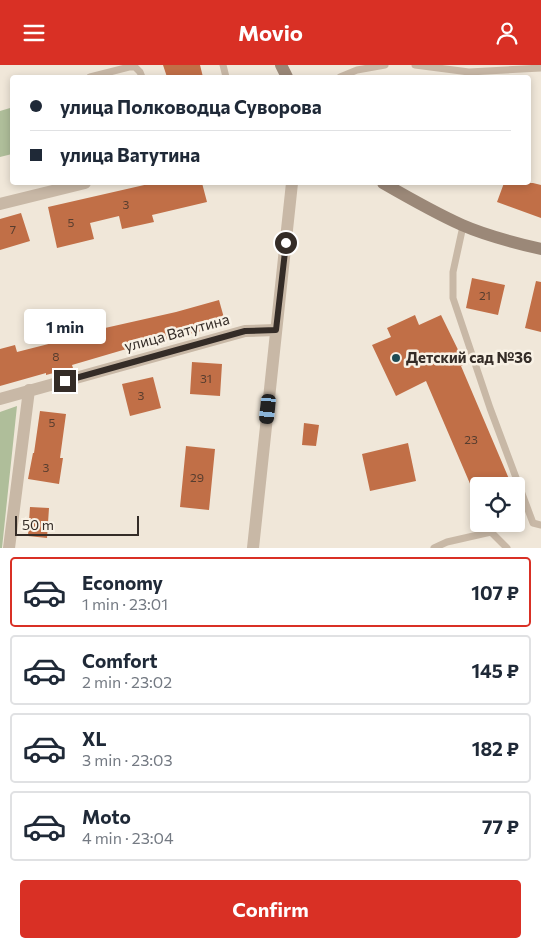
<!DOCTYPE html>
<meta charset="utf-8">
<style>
body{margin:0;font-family:Commissioner,sans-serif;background:#f6f6f7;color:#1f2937;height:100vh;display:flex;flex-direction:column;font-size:19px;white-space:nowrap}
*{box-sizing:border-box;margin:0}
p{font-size:16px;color:#747a83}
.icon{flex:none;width:28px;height:28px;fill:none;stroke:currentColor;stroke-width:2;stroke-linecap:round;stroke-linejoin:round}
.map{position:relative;height:483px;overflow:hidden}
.panel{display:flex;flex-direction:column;background:#fff;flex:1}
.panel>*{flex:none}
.banner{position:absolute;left:10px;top:10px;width:521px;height:110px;border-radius:5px;box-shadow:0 2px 8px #0003;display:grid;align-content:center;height:110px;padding:0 20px;background:#fff}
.controls{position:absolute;left:470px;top:412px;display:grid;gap:10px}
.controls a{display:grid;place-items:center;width:55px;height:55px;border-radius:5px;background:#fff;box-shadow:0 2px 8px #0003;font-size:25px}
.scale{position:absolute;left:15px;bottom:12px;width:124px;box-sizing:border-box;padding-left:5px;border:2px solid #342c27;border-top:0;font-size:14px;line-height:18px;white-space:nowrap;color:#342c27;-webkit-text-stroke:4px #f8f1e5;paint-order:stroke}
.end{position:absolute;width:22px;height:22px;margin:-11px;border:6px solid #342c27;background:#fff;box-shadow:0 0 0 2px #fff}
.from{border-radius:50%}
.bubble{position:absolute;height:35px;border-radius:5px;background:#fff;box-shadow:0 2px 8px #0003;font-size:16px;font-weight:700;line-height:35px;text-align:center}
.car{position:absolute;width:15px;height:30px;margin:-15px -8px;border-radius:6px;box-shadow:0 0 4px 1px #0007;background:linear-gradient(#222 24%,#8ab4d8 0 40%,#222 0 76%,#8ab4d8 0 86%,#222 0)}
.banner b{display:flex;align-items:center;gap:18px;height:48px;font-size:19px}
.banner b+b{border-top:1px solid #e0e1e3}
.banner i{width:12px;height:12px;background:#1f2937}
ul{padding:9px 0 0;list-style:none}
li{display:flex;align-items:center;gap:15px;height:70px;margin:0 10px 8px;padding:0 10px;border:2px solid #e0e1e3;border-radius:5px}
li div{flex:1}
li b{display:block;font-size:19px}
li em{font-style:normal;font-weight:700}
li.selected{border-color:#d93025}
li>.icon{width:45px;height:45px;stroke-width:1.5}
.primary-button{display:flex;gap:10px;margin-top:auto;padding:10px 20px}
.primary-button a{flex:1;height:58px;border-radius:5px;background:#d93025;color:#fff;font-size:20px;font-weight:700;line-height:58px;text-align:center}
header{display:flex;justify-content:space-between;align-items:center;height:65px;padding:0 20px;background:#d93025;color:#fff;font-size:22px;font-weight:700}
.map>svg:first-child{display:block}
.green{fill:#afbe9a}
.building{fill:#c16f47}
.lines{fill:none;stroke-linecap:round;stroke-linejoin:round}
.service{stroke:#c8b8a6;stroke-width:7}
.minor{stroke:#c8b8a6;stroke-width:12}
.tertiary{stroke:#c8b8a6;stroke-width:12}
.secondary{stroke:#9b8878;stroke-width:12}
.route{stroke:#342c27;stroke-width:6}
.poi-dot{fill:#1e4b54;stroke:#f8f1e5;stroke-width:2}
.labels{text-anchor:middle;stroke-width:5;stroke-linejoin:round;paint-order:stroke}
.number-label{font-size:12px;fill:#573d2f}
.street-label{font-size:15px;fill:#342c27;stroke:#f8f1e5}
.poi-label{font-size:15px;font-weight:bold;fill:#342c27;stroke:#f8f1e5;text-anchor:start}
</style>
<header><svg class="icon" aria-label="menu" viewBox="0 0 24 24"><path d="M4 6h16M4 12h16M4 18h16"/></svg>Movio<svg class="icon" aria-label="person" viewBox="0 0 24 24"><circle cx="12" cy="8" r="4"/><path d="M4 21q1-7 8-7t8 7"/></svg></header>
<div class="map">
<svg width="541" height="483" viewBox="0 0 541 483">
<rect width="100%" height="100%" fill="#f0e7d9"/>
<path class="green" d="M10 43 12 52V89L0 92V46Z
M17 341 2 483H0V347Z"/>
<path class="building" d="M163 0H200L203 12H167Z
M153 118H202L207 137 152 150 154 157 122 164 119 151 90 158 94 174 57 183 48 142Z
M504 118H533L541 120V153L497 137Z
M21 148 30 176 0 185V154Z
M472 213 505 220 498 250 466 243Z
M536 216 541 217V267L525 263Z
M219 235 226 260 123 285 72 300 73 303 46 310V308L0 321V284L15 280 17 287 76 272V271L105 263 176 247Z
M415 250 419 260 441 250 465 299 461 301 512 421H471L426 316 396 331 372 280 391 272 387 263Z
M192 297 222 299 220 331 190 329Z
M153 312 161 343 130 351 122 319Z
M40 346 66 349 60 393H63L59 419 28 414 33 388H34Z
M304 358 319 360 316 381 302 380Z
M408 378 416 416 370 426 362 389Z
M186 381 215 384 209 445 180 442Z
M30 442 49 443 47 473 28 471Z"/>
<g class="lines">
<path class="service" d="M223 0 226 12
M415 0 469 7 541 3
M90 12 129 2H135L140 7 142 12
M340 12 357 5 385 0
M463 161 453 207V233L490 343 533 458 541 460
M434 483 447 477 491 467 507 483"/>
<path class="minor" d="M0 139 85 118
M0 334 245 266 276 265
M9 483 29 325"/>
<path class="tertiary" d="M253 483 292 118"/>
<path class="secondary" d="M281 0 287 12
M383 118C409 133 435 148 462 160 487 171 515 178 541 184"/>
</g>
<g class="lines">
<path class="route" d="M65 316 245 266 276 265 286 178"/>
</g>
<circle class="poi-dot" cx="396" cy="293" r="5"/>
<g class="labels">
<g class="number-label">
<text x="126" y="144">3</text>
<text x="71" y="162">5</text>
<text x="13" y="169">7</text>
<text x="485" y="235">21</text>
<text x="56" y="296">8</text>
<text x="206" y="318">31</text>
<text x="141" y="335">3</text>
<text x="52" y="362">5</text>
<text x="471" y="379">23</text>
<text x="46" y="407">3</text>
<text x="197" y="417">29</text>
</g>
<g class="street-label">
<text transform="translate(177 268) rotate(-15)" y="5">улица Ватутина</text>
</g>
<g class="poi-label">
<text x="406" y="298">Детский сад №36</text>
</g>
</g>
</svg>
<div class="controls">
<a><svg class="icon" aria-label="locate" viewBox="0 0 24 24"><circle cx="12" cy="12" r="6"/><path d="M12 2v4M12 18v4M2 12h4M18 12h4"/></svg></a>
</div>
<div class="scale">50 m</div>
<i class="end from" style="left:286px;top:178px"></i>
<i class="end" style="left:65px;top:316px"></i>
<div class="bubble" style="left:24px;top:244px;width:82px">1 min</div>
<i class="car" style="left:268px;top:344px;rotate:186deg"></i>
<div class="banner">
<b><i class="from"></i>улица Полководца Суворова</b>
<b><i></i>улица Ватутина</b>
</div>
</div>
<section class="panel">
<ul>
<li class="selected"><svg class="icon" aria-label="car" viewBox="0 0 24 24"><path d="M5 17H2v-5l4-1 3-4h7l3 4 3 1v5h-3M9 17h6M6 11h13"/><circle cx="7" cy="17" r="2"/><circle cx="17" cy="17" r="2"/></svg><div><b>Economy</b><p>1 min · 23:01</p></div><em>107 ₽</em></li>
<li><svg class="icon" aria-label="car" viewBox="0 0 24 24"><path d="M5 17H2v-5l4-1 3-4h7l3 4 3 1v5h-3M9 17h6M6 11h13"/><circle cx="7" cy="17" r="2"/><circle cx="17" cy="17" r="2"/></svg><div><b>Comfort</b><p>2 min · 23:02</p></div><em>145 ₽</em></li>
<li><svg class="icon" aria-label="car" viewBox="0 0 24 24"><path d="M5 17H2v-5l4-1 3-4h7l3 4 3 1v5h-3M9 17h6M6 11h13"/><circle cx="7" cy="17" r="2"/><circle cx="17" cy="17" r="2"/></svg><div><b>XL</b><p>3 min · 23:03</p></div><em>182 ₽</em></li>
<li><svg class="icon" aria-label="car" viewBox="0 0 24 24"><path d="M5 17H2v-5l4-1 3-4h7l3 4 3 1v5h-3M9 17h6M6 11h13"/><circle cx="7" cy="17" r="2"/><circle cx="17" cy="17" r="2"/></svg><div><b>Moto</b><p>4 min · 23:04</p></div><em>77 ₽</em></li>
</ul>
<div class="primary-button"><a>Confirm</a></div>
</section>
